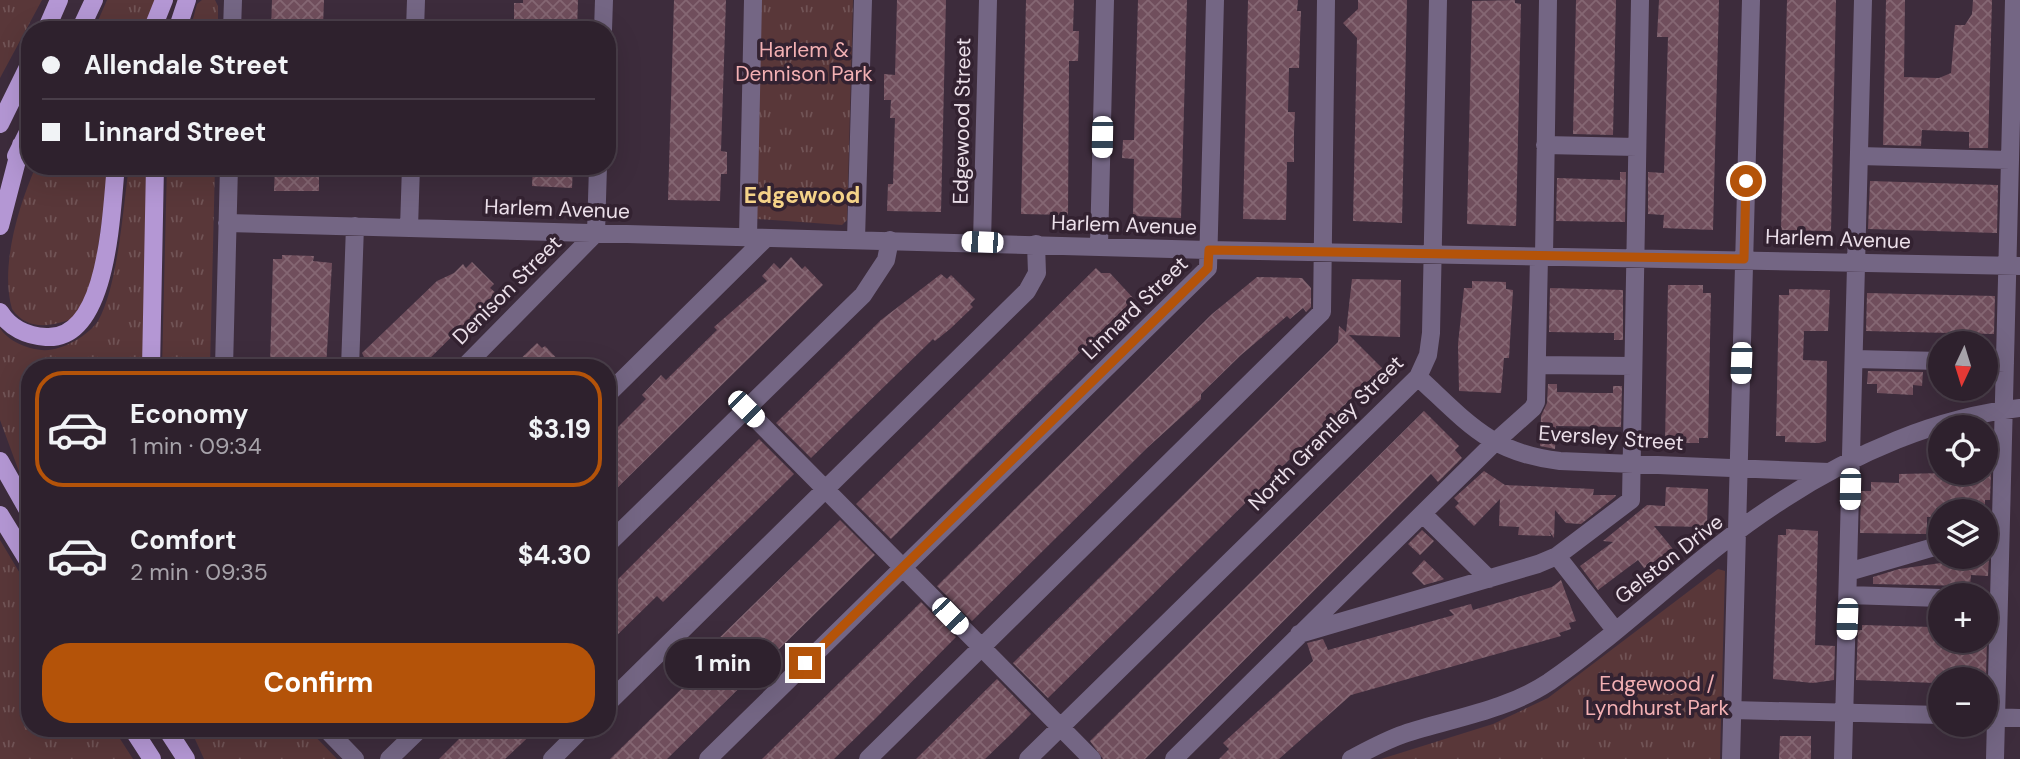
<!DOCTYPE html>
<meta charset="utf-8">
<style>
body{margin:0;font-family:"DM Sans",sans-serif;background:#362935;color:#f1f3f6;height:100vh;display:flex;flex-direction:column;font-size:26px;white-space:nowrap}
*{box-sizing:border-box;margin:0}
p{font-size:23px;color:#a7a3aa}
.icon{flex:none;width:38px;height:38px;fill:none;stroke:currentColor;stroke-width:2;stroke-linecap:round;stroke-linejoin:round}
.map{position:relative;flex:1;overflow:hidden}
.details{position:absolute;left:21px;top:359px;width:595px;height:378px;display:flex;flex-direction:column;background:#2e212d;border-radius:28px;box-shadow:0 7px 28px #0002,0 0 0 2px #493e49}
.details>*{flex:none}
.hud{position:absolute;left:21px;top:21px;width:595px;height:154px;border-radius:28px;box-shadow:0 7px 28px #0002,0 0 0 2px #493e49;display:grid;align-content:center;height:154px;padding:0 21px;background:#2e212d}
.needle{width:46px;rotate:184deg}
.tools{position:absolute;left:1928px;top:331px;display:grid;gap:14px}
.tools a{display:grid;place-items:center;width:70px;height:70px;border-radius:50%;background:#2e212d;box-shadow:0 7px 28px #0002,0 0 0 2px #493e49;font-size:35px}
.end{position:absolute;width:32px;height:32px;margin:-16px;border:9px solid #b45309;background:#fff;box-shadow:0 0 0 4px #fff}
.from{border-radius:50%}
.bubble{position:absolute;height:49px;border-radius:24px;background:#2e212d;box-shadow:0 7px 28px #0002,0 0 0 2px #493e49;font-size:23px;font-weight:700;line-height:49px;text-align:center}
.car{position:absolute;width:21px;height:42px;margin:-21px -10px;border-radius:9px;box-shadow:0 0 5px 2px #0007;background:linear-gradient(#fff 24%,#345 0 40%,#fff 0 76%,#345 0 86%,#fff 0)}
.hud b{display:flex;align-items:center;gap:24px;height:66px;font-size:26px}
.hud b+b{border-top:2px solid #493e49}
.hud i{width:18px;height:18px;background:#f1f3f6}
ul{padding:12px 0 0;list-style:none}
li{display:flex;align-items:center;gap:21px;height:116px;margin:0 14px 10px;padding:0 7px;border:4px solid transparent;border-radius:28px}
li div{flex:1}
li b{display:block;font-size:26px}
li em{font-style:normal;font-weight:700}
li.current{border-color:#b45309}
li>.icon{width:63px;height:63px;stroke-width:1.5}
.action{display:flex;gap:14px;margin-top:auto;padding:14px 21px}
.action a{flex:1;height:80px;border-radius:28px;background:#b45309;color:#fff;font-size:28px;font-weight:700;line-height:80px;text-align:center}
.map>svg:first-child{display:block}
.park{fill:url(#park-tufts)}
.building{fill:url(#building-cross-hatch)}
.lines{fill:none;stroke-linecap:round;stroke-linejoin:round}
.minor{stroke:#746684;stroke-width:18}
.major{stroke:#b497d4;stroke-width:18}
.route{stroke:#b45309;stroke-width:9}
.labels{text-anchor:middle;stroke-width:7;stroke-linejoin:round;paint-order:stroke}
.park-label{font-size:21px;fill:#f3b0b3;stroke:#332231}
.street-label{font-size:21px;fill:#ebdfe9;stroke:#332231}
.neighbourhood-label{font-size:23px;font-weight:bold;fill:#f4d288;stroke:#332231}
</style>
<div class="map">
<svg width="2020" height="759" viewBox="0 0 2020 759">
<defs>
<pattern id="park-tufts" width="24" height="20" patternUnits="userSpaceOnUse" patternTransform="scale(1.75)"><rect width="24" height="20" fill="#593739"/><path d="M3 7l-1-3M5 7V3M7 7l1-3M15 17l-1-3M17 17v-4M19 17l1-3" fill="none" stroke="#715456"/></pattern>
<pattern id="building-cross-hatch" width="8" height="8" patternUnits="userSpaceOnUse" patternTransform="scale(1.75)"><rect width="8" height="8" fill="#704e5c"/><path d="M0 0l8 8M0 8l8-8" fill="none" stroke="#856773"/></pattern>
</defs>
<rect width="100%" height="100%" fill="#3d2c3c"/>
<path class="park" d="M0 0H42L0 78Z
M107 0H158L146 30H94Z
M202 0H215L218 6V30H190L197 4Z
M759 0H853L847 220 842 225 757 219Z
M36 166H110L93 282 75 318C52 326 28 332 12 309 0 267 18 207 36 166Z
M129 166H148L143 367 30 368V490L21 477 0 420V328C8 341 27 349 42 350 60 352 88 336 98 321 118 286 123 208 129 166Z
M167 166H215L210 367H162Z
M0 540 30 590V728H113L133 759H0Z
M1718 569 1725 571 1720 759H1381L1493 724 1548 698Z
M190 728H307L337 759H204Z"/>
<path class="building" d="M272 0H324L323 26 317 25V30H271Z
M523 0H578L577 30H514V3H523Z
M674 0H726L721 151 727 152V174H721L720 201 668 200Z
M897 0H946L941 212 887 211 888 184H893L895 118H890L891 100H884V74L895 75Z
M1026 0H1074L1073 31H1079L1078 61H1069L1068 215 1021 214Z
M1138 0H1187L1181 218 1133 216 1134 159 1122 158 1123 140H1134Z
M1248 0H1298L1297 11H1301L1299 68H1289L1288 112H1295L1294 132V162H1287L1286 220 1243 219Z
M1358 0H1407L1402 223 1353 221 1357 38 1343 23 1358 9Z
M1515 0V3L1521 4 1516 226 1467 224 1472 1Z
M1576 0H1616L1613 135 1573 134Z
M1659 0H1719L1713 230 1663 228 1664 215 1648 214V172L1664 173 1668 37H1657Z
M1787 0H1836L1831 231 1781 230Z
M1886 0H1905L1904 77 1939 78 1951 73 1955 25H1965L1972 14 1973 0H1992L1988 148H1969V132L1922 130 1921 146 1883 145Z
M275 166H319V191H274Z
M533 166H573L572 188 532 186Z
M1620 172H1626L1625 222 1556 221 1557 178 1620 180Z
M1870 181 1998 185 1997 233 1868 229Z
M282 255 314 256 313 261 332 263 326 368H279V364H270L273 259H282Z
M791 257 802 269 805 266 823 285 607 498V438L646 399 642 395 661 375 666 380 717 330 714 327 767 281 762 276 774 263 780 269Z
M472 262 494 284 490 288 496 293 420 368H361L365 359 362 353 437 281 454 273 463 264 466 268Z
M1096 268 1101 273H1110L1134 299 891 539 856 504Z
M941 274 947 279 951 275 975 299 970 304 973 307 950 329 935 341 933 339 811 458 776 423 881 320Z
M1257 277 1302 278 1311 288V307L1306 312 1303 308 1290 319 1287 316 1241 355 1201 394V399L1147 448 972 621 937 586 1212 314Z
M1352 279 1401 280 1400 337 1349 335 1382 368 1048 698 1013 663 1338 342 1339 326 1346 332Z
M1472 281 1506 282V289L1513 290 1509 358H1504L1501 393 1459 391 1458 344 1464 288H1472Z
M1668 285H1703V293H1711L1708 438H1699V443H1665Z
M1550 288 1623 290V340H1614V333L1549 332Z
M1789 289 1830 290 1828 331H1804L1803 360 1827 361 1826 441 1819 443 1785 442V436H1776L1779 295H1789Z
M1867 293 1995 296 1994 334 1866 331Z
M537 343 542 348 545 346 566 368H511Z
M1868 371 1923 372 1922 386 1913 385V395L1877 393V384H1867Z
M1548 384H1557V392L1595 393H1613V386H1622L1621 427 1556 426 1555 449 1540 446 1541 416 1547 403Z
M1424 411 1459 446 1455 450 1462 458 1438 482 1431 474 1145 759H1103L1090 741Z
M759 439 794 474 663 602 657 596 607 645V590Z
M1484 471 1505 485 1594 489 1593 495H1616L1615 497 1581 524 1566 523 1555 510 1554 538 1549 531 1551 536 1518 535 1519 527 1499 526 1500 499 1474 526 1455 507 1459 503 1454 498Z
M1991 472 1990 500H1985V508L1937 511V517H1927V534L1860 533 1861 491H1871V482L1899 483V474Z
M1666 487 1708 489 1707 527 1654 526 1673 549 1644 568 1638 560 1598 590 1580 566 1613 542 1603 541 1647 505 1665 506Z
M840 520 875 555 667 759H610L715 656 709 648Z
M1786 529 1818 531 1815 645 1835 646 1834 680 1813 683 1773 679 1778 535H1786Z
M1422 530 1434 541 1420 555 1408 544Z
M1989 556 1988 576 1971 575 1970 586 1873 584V577L1899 569Z
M1424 560 1444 579 1442 580 1424 585 1412 573Z
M1561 580 1576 621 1569 623 1571 629 1559 633 1561 636 1351 695 1279 759H1219L1229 749 1223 743 1313 661 1307 643 1323 639 1328 650 1454 615 1449 610 1471 604 1473 610 1552 587Z
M921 602 956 637 875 719 834 759H762Z
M1862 625 1932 627V632L1941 633V640H1987L1986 677 1936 679V683L1856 680 1858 630H1862Z
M997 679 1031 714 1008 737 985 759H916Z
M470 728H538L505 759H439Z
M1780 736H1811V759H1779Z"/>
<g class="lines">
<path class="minor" d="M232 30 233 0
M415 30 416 0
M603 30 604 0
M1545 145 1637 147
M1859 156 2010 160
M227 223 1208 250 2020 266
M409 228 411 166
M748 237 753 0
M856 239 863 0
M982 242 988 0
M1099 246 1105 0
M1544 256 1548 0
M1854 359 1941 361
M1986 362 2005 363
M1537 365 1633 366
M224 368 229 166
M350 368 355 226
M463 368 596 233 598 166
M1418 377C1467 422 1490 453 1560 461L1829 472
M607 395 766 238
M746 409 1092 759
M1424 515 1489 579
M607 545 863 295 886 260 890 240
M1557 556 1615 630
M1848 572 1941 545
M1848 595 1941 598
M1299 634 1538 564 1557 556 1631 500 1640 0
M607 704 1027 291 1037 273 1036 244
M1732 710 1941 715
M1986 717 2020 718
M325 728 355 759
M389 759 421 728
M552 759 583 728
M708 759 1208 268 1215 0
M868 759 1322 312 1326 0
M1028 759 1418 377 1428 355 1431 333 1438 0
M1174 759 1494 443 1533 408 1536 402 1539 256
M1351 759C1368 750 1386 740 1404 734 1452 718 1505 711 1549 682 1630 626 1700 552 1784 499 1853 454 1937 417 2020 408
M1731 759 1751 0
M1843 759 1863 0
M1995 759 2014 0"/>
<path class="major" d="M46 30 59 0
M80 30 94 0
M152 30 164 0
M177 30 187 0
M0 124 30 63
M16 156 30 128
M0 226 21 145
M0 312C10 328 27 336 46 337 109 341 111 210 116 166
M151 368 155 166
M0 461 30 514
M0 515 30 564
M132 728 152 759
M166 728 186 759"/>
</g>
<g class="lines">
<path class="route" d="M805 663 1208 268 1209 250 1744 259 1746 181"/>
</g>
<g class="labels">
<g class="park-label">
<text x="804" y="57">Harlem &amp;<tspan x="804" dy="24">Dennison Park</tspan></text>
<text x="1657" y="691">Edgewood /<tspan x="1657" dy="24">Lyndhurst Park</tspan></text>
</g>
<g class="street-label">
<text transform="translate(962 121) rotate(-89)" y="7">Edgewood Street</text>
<text transform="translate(557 209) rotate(2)" y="7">Harlem Avenue</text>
<text transform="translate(1124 225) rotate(2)" y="7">Harlem Avenue</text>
<text transform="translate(1838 239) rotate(2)" y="7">Harlem Avenue</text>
<text transform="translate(507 290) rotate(-45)" y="7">Denison Street</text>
<text transform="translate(1135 308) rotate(-44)" y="7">Linnard Street</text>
<text transform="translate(1326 433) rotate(-45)" y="7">North Grantley Street</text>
<text transform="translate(1611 438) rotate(4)" y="7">Eversley Street</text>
<text transform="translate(1669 559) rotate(-38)" y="7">Gelston Drive</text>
</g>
<g class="neighbourhood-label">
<text x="802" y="203">Edgewood</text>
</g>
</g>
</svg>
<div class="tools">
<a><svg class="needle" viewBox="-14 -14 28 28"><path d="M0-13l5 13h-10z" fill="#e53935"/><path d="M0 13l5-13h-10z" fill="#a7a3aa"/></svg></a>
<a><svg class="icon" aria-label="locate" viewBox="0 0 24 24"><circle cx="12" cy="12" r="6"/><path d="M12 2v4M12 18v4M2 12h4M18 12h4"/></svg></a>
<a><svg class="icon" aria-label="layers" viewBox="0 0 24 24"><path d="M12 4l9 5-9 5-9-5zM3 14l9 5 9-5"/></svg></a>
<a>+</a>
<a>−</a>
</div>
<i class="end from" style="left:1746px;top:181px"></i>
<i class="end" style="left:805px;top:663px"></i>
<div class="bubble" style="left:665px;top:639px;width:116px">1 min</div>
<i class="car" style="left:1102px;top:137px;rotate:181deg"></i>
<i class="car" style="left:982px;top:242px;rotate:272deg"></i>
<i class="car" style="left:1741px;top:363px;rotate:182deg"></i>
<i class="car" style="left:746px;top:409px;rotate:135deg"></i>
<i class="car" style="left:1850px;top:489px;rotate:181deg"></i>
<i class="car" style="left:950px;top:616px;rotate:136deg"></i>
<i class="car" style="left:1847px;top:619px;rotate:182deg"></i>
<div class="hud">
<b><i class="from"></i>Allendale Street</b>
<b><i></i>Linnard Street</b>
</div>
<section class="details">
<ul>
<li class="current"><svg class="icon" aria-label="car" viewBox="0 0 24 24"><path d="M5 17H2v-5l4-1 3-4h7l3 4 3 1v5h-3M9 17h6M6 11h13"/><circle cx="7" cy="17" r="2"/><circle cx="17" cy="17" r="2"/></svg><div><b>Economy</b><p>1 min · 09:34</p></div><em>$3.19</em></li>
<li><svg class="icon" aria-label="car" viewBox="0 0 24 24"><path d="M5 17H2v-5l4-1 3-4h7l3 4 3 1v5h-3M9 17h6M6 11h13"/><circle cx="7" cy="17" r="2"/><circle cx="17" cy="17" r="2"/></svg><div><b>Comfort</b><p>2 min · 09:35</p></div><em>$4.30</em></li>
</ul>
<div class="action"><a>Confirm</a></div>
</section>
</div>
